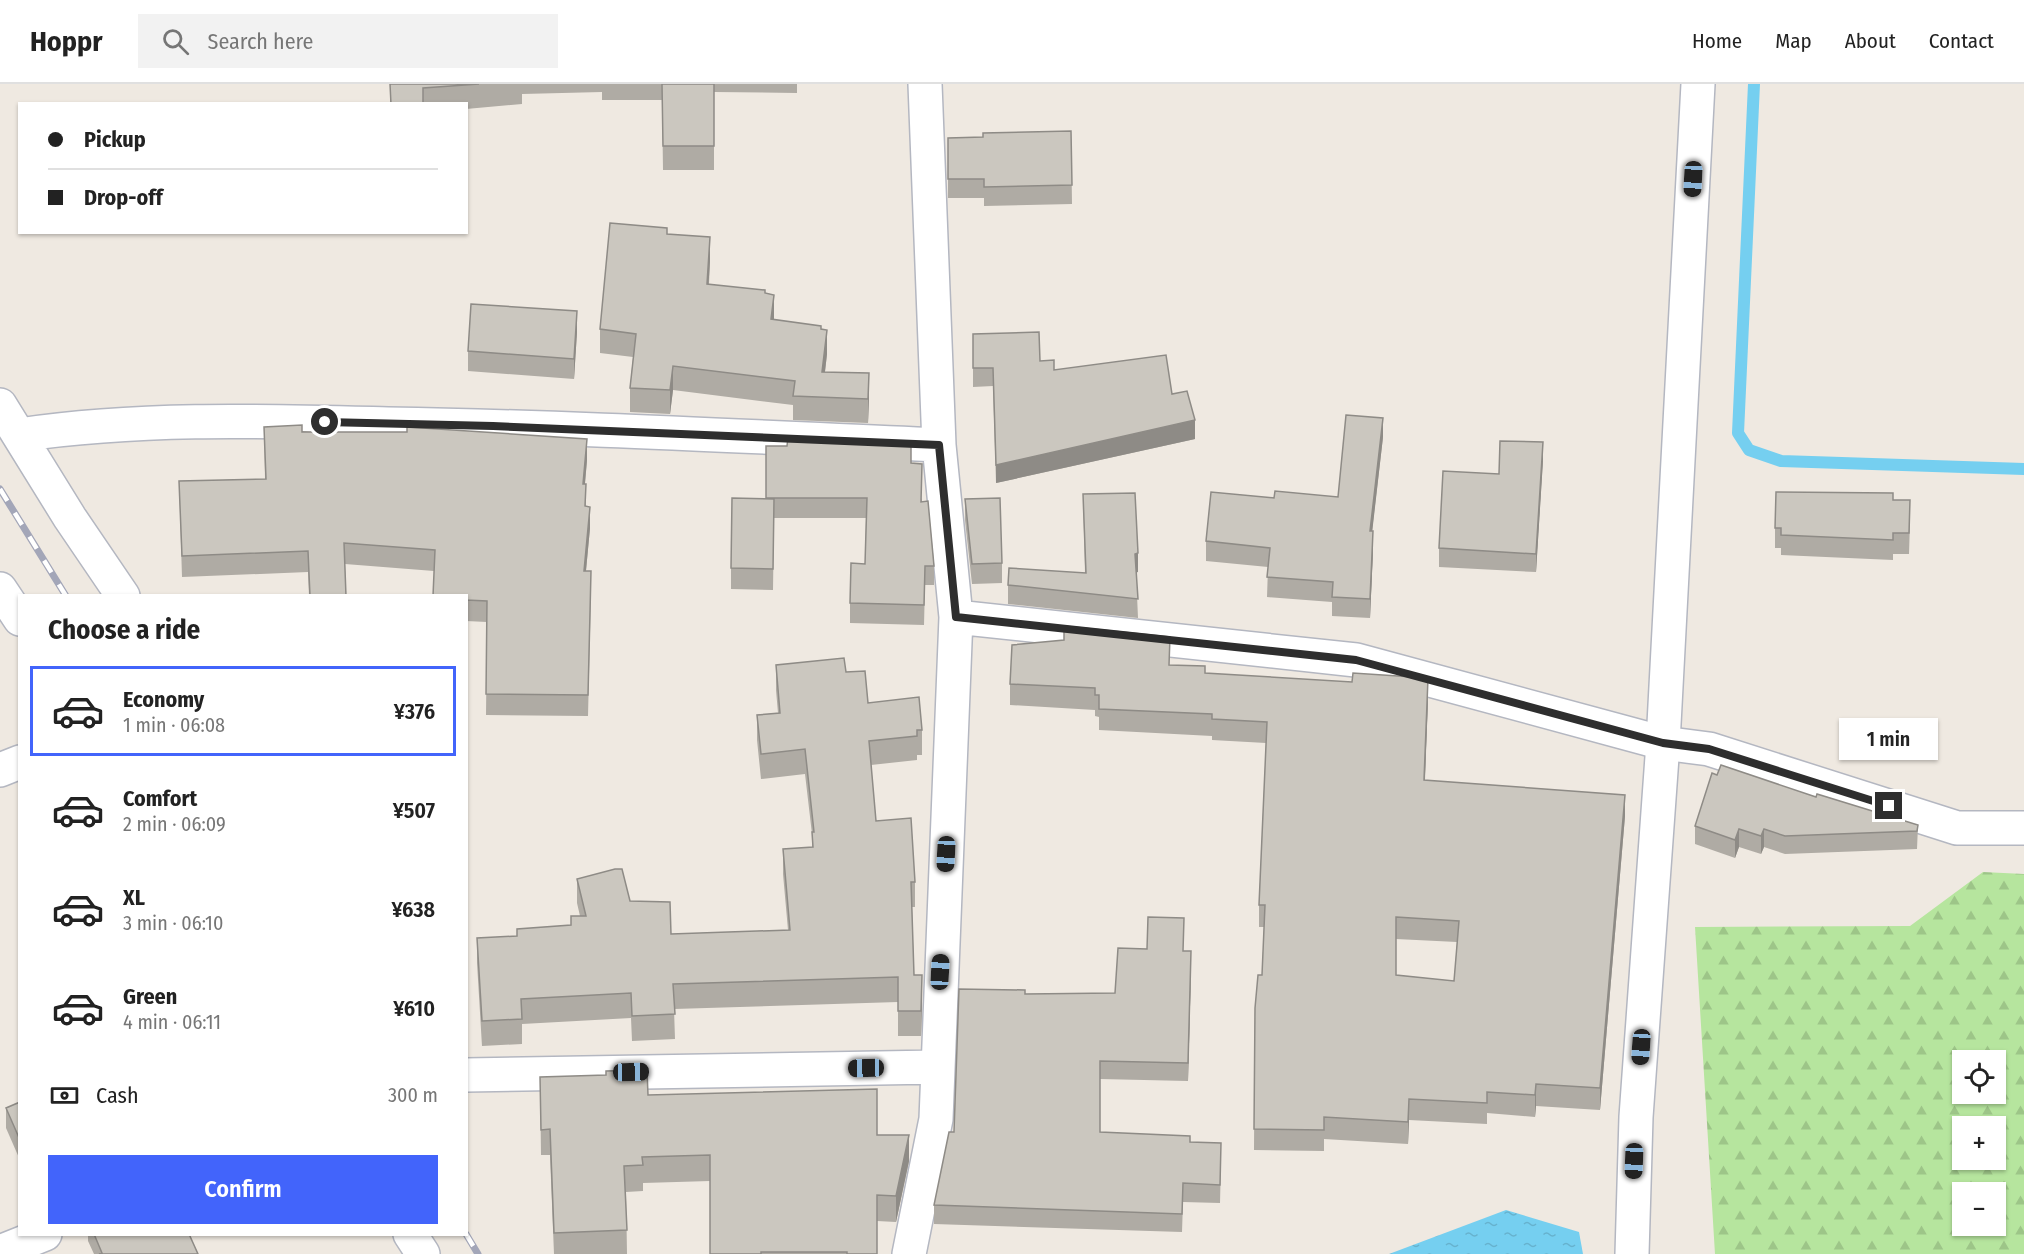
<!DOCTYPE html>
<meta charset="utf-8">
<style>
body{margin:0;font-family:"Fira Sans Condensed",sans-serif;background:#f2f2f2;color:#222;height:100vh;display:flex;flex-direction:column;font-size:22px;white-space:nowrap}
*{box-sizing:border-box;margin:0}
p{font-size:20px;color:#767676}
.icon{flex:none;width:33px;height:33px;fill:none;stroke:currentColor;stroke-width:2;stroke-linecap:round;stroke-linejoin:round}
.map{position:relative;flex:1;overflow:hidden}
.sheet{position:absolute;left:18px;top:510px;width:450px;height:642px;display:flex;flex-direction:column;background:#fff;border-radius:0px;box-shadow:0 2px 4px #0004}
.sheet>*{flex:none}
.guide{position:absolute;left:18px;top:18px;width:450px;height:132px;border-radius:0px;box-shadow:0 2px 4px #0004;display:grid;align-content:center;height:132px;padding:0 30px;background:#fff}
.controls{position:absolute;left:1952px;top:966px;display:grid;gap:12px}
.controls a{display:grid;place-items:center;width:54px;height:54px;border-radius:0px;background:#fff;box-shadow:0 2px 4px #0004;font-size:30px}
.end{position:absolute;width:27px;height:27px;margin:-14px;border:8px solid #2e2e2e;background:#fff;box-shadow:0 0 0 3px #fff}
.from{border-radius:50%}
.bubble{position:absolute;height:42px;border-radius:0px;background:#fff;box-shadow:0 2px 4px #0004;font-size:20px;font-weight:600;line-height:42px;text-align:center}
.car{position:absolute;width:18px;height:36px;margin:-18px -9px;border-radius:8px;box-shadow:0 0 4px 2px #0007;background:linear-gradient(#222 24%,#8ab4d8 0 40%,#222 0 76%,#8ab4d8 0 86%,#222 0)}
.guide b{display:flex;align-items:center;gap:21px;height:57px;font-size:22px}
.guide b+b{border-top:2px solid #e0e0e0}
.guide i{width:15px;height:15px;background:#222}
ul{padding:0;list-style:none}
li{display:flex;align-items:center;gap:18px;height:90px;margin:0 12px 9px;padding:0 18px;border:3px solid transparent;border-radius:0px}
li div{flex:1}
li b{display:block;font-size:22px}
li em{font-style:normal;font-weight:600}
li.on{border-color:#4264fb}
li>.icon{width:54px;height:54px;stroke-width:1.5}
h2{padding:0 30px;font-size:27px;line-height:72px}
.pay{display:flex;align-items:center;gap:15px;height:66px;padding:0 30px;font-size:22px}
.pay p{margin-inline-start:auto}
.primary-button{display:flex;gap:12px;margin-top:auto;padding:12px 30px}
.primary-button a{flex:1;height:69px;border-radius:0px;background:#4264fb;color:#fff;font-size:24px;font-weight:600;line-height:69px;text-align:center}
header{display:flex;align-items:center;gap:36px;box-sizing:border-box;height:84px;padding:0 30px;background:#fff;border-bottom:2px solid #e0e0e0}
header strong{font-size:28px}
nav{display:flex;gap:33px;margin-inline-start:auto;font-size:21px}
.search{width:420px;height:54px;background:#f2f2f2;display:flex;align-items:center;gap:15px;box-sizing:border-box;padding:0 21px;border-radius:0px;color:#767676;font-size:22px}
.map>svg:first-child{display:block}
.forest{fill:url(#forest-firs);fill-rule:evenodd}
.water{fill:url(#water-ripples)}
.lines{fill:none;stroke-linecap:round;stroke-linejoin:round}
.stream{stroke:#75cff0;stroke-width:12}
.street-casing{stroke:#b4b7c1;stroke-width:36}
.secondary-casing{stroke:#b4b7c1;stroke-width:36}
.street{stroke:#fff;stroke-width:33}
.secondary{stroke:#fff;stroke-width:33}
.rail-casing{stroke:#a3a6b8;stroke-width:7}
.rail{stroke:#fff;stroke-width:4.5;stroke-dasharray:14;stroke-linecap:butt}
.wall{fill:#afaba4;fill-rule:evenodd}
.shaded-wall{fill:#8e8b86}
.building{fill:#cbc7bf;stroke:#8e8b86;stroke-width:1.5;fill-rule:evenodd}
.route{stroke:#2e2e2e;stroke-width:8}
</style>
<header>
<strong>Hoppr</strong>
<div class="search"><svg class="icon" aria-label="search" viewBox="0 0 24 24"><circle cx="10" cy="10" r="6"/><path d="M15 15l6 6"/></svg>Search here</div>
<nav><a>Home</a><a>Map</a><a>About</a><a>Contact</a></nav>
</header>
<div class="map">
<svg width="2024" height="1170" viewBox="0 0 2024 1170">
<defs>
<pattern id="forest-firs" width="22" height="20" patternUnits="userSpaceOnUse" patternTransform="scale(1.5)"><rect width="22" height="20" fill="#b6e59e"/><path d="M5 1l3.5 6h-7zM16 11l3.5 6h-7z" fill="#9dc588"/></pattern>
<pattern id="water-ripples" width="26" height="14" patternUnits="userSpaceOnUse" patternTransform="scale(1.5)"><rect width="26" height="14" fill="#75cff0"/><path d="M2 4q2-2 4 0t4 0M15 11q2-2 4 0t4 0" fill="none" stroke="#66b2ce"/></pattern>
</defs>
<rect width="100%" height="100%" fill="#efe9e1"/>
<path class="forest" d="M1983 788 2024 790V1170H1715L1695 843 1910 842ZM1962 976H1995V1010H1962ZM1962 1042H1995V1076H1962ZM1962 1108H1995V1142H1962Z"/>
<path class="water" d="M1506 1126 1579 1148 1583 1170H1389Z"/>
<g class="lines">
<path class="stream" d="M1754 0 1738 349 1749 366 1781 377 2024 385"/>
<defs>
<path id="street" d="M0 321 70 434 123 512
M19 351C141 333 265 337 388 340 572 343 756 353 939 361
M0 505 20 535
M956 533 1356 576 1663 659 1709 665 1957 744H2024
M0 686 20 678
M466 991 936 983
M410 1150 423 1170
M0 1168 45 1150
M909 1170 936 1035 956 533 939 361 925 0"/>
<path id="secondary" d="M1632 1170 1636 1033 1663 659 1698 0"/>
</defs>
<use href="#street" class="street-casing"/>
<use href="#secondary" class="secondary-casing"/>
<use href="#street" class="street"/>
<use href="#secondary" class="secondary"/>
<defs>
<path id="rail" d="M0 405 66 512
M466 1150 478 1170"/>
</defs>
<use href="#rail" class="rail-casing"/>
<use href="#rail" class="rail"/>
</g>
<path class="wall" d="M390 0H797V9L714 8V86H663L662 16H602V8L522 10V20L466 25V20H390Z
M1071 47 1072 120 984 122V114H948V54L983 53Z
M667 150 710 177 709 200 765 209 774 236 821 245 827 270 825 288 869 313 868 339 793 336V321L673 306 670 330 630 328V304L633 273 600 269V245Z
M577 248 574 295 468 287V267Z
M973 250 1040 277 1054 286 1172 310 1195 355 996 399 993 302 973 303Z
M264 343 587 376 585 400 586 423 590 444 586 487 591 507 588 632 486 631 487 538 466 537V512L434 487 345 480 346 512H309L308 488 182 493 179 397 265 395Z
M1383 353 1372 447 1373 467 1370 534 1332 532V518L1267 513 1268 483 1206 477V457L1274 414 1338 413Z
M1543 376 1536 488 1439 483V464Z
M911 379 922 417 934 482V501H925L924 541 850 539V519L865 480 866 434H774L773 506 731 505V484L766 415Z
M1083 410 1138 488H1136L1138 534 1008 520V501L1085 489Z
M965 415 1002 479V499L972 500 965 436Z
M1893 416 1910 437 1909 470H1893V476L1781 471V464H1775V444Z
M1064 542 1169 581 1205 589 1428 616 1425 696 1625 732 1600 1026 1536 1022 1535 1033 1487 1029V1040L1409 1036 1408 1060 1324 1055V1067L1254 1066 1255 924 1262 891 1264 843H1259V821L1266 659 1212 656V652L1099 646V633L1095 632V626L1010 621V600L1064 556ZM1396 855 1457 858 1454 897 1396 891Z
M776 581 846 588 868 619 922 646V671H917V676L871 681 876 737 915 798V823H912L914 891 922 916 921 952H898V918L674 925 675 955 632 957 631 934 522 940V960L482 962 477 879V854L517 852 571 841 580 832 577 819V795L630 817 671 850 788 846 783 790V765L812 763V750L805 690 761 695 757 656V631L778 629 776 606Z
M1717 691 1816 713 1918 741 1917 765 1785 770 1764 763 1761 770 1739 763 1735 774 1695 760V742Z
M1184 867 1191 886 1188 997 1100 995V1048L1190 1058 1221 1077 1220 1119 1183 1118 1182 1148 934 1140V1121L954 1048 1025 910 1115 909Z
M540 993 877 1051 909 1077 896 1138 877 1137V1170H710V1097L643 1099V1107L626 1108 627 1170H554L550 1071H541Z
M20 1018V1076L6 1044V1024Z
M88 1150H189L198 1170H94L88 1157Z"/>
<path class="shaded-wall" d="M710 153V177L707 224V200Z
M774 211V235L771 259V235Z
M577 227V248L574 295V275Z
M827 246V270L822 312V288Z
M673 282V306L670 330V306Z
M869 289V313L868 339V315Z
M1383 334V353L1370 467V447Z
M1195 336V355L996 399V381Z
M587 355V376L583 420V400Z
M1543 358V376L1536 488V470Z
M590 423V444L584 507V487Z
M1373 447V467L1370 534V515Z
M1138 469V488L1135 489V470Z
M1428 594V616L1424 717V696Z
M1625 711V732L1600 1026V1004Z
M1739 745V763L1735 774V756Z
M1764 745V763L1761 770V752Z
M1191 867V886L1188 997V979Z
M922 891V916L921 952V927Z
M1536 1000V1022L1535 1033V1011Z
M1409 1015V1036L1408 1060V1038Z
M909 1051V1077L896 1138V1112Z"/>
<path class="building" d="M390 0H479L423 4V20H391Z
M662 0H714V62H663Z
M1071 47 1072 101 984 103V95H948V54L983 53V49Z
M610 139 667 144V150L710 153 707 200 765 206V209L774 211 771 235 821 242V245L827 246 822 288 869 289 868 315 793 312 795 297 673 282 670 306 630 304 636 250 600 245Z
M471 220 577 227 574 275 468 267Z
M1039 248 1040 277 1054 276V286L1166 271 1172 310 1187 307 1195 336 996 381 993 284H973V250Z
M1346 331 1383 334 1370 447H1373L1370 515 1332 513 1333 498 1267 493 1270 464 1206 457 1211 408 1274 414 1275 407 1338 413Z
M302 341V348H407V343L587 355 583 400H586L585 422 590 423 584 487H591L588 611 486 610 487 517 466 516V512H433L435 466 344 459 346 512H310L308 467 182 472 179 397 266 395 264 343Z
M788 353 911 359V379L922 380 921 418 928 417 934 482H925L924 521 850 519 851 479 865 480 867 414H766V362H787Z
M1500 357 1543 358 1536 470 1439 464 1443 387 1499 390Z
M1776 408 1893 409V416H1910L1909 449H1893V456L1781 451V444H1775Z
M1135 409 1138 469 1135 470 1138 515 1008 501 1009 484 1086 489 1083 410Z
M732 414 774 415 773 485 731 484Z
M1000 414 1002 479 972 480 965 415Z
M1064 542 1170 553 1169 581 1205 582V589L1352 598 1353 589 1428 594 1424 696 1625 711 1600 1004 1536 1000 1535 1011 1487 1008V1019L1409 1015 1408 1038 1324 1033V1046L1254 1045 1255 924 1258 891H1262L1265 821H1259L1267 638 1212 635V630L1099 625V611H1095V604L1010 600 1012 561 1064 556ZM1396 833 1459 837 1454 897 1396 891Z
M844 574 846 588 865 587 868 619 919 613 922 646H917V652L869 657 876 737 911 734 915 798H911L914 891H922L921 927H898V893L673 900 675 930 632 932 631 909 521 915 522 935 482 937 477 854 517 852V845L571 841V832H586L577 795 615 785H622L630 817 670 818 671 850 790 846 783 765 813 763 812 748H814L805 665 761 670 757 631 780 629 776 581Z
M1721 681 1816 713 1817 710 1918 741 1917 747 1785 752 1764 745 1761 752 1739 745 1735 756 1695 742 1712 689 1717 691Z
M1148 833 1184 834 1183 867H1191L1188 979 1100 977V1048L1190 1052V1058L1221 1059 1220 1101 1183 1099 1182 1130 934 1121 949 1048H954L959 905 1025 906V910L1115 909 1118 864 1147 865Z
M647 986 648 1011 877 1005V1051H909L896 1112 877 1111V1170H847V1168H761V1170H710V1071L642 1073 643 1081 624 1082 627 1146 554 1149 550 1045 541 1046 540 993 606 991V987Z
M20 1018V1056L6 1024Z
M94 1150H189L198 1170H99L102 1169Z"/>
<g class="lines">
<path class="route" d="M325 338 493 342 939 361 956 533 1356 576 1663 659 1709 665 1889 722"/>
</g>
</svg>
<div class="controls">
<a><svg class="icon" aria-label="locate" viewBox="0 0 24 24"><circle cx="12" cy="12" r="6"/><path d="M12 2v4M12 18v4M2 12h4M18 12h4"/></svg></a>
<a>+</a>
<a>−</a>
</div>
<i class="end from" style="left:325px;top:338px"></i>
<i class="end" style="left:1889px;top:722px"></i>
<div class="bubble" style="left:1839px;top:634px;width:99px">1 min</div>
<i class="car" style="left:1693px;top:95px;rotate:183deg"></i>
<i class="car" style="left:946px;top:770px;rotate:183deg"></i>
<i class="car" style="left:940px;top:888px;rotate:3deg"></i>
<i class="car" style="left:1641px;top:963px;rotate:184deg"></i>
<i class="car" style="left:866px;top:984px;rotate:269deg"></i>
<i class="car" style="left:631px;top:988px;rotate:89deg"></i>
<i class="car" style="left:1634px;top:1077px;rotate:182deg"></i>
<div class="guide">
<b><i class="from"></i>Pickup</b>
<b><i></i>Drop-off</b>
</div>
<section class="sheet">
<h2>Choose a ride</h2>
<ul>
<li class="on"><svg class="icon" aria-label="car" viewBox="0 0 24 24"><path d="M5 17H2v-5l4-1 3-4h7l3 4 3 1v5h-3M9 17h6M6 11h13"/><circle cx="7" cy="17" r="2"/><circle cx="17" cy="17" r="2"/></svg><div><b>Economy</b><p>1 min · 06:08</p></div><em>¥376</em></li>
<li><svg class="icon" aria-label="car" viewBox="0 0 24 24"><path d="M5 17H2v-5l4-1 3-4h7l3 4 3 1v5h-3M9 17h6M6 11h13"/><circle cx="7" cy="17" r="2"/><circle cx="17" cy="17" r="2"/></svg><div><b>Comfort</b><p>2 min · 06:09</p></div><em>¥507</em></li>
<li><svg class="icon" aria-label="car" viewBox="0 0 24 24"><path d="M5 17H2v-5l4-1 3-4h7l3 4 3 1v5h-3M9 17h6M6 11h13"/><circle cx="7" cy="17" r="2"/><circle cx="17" cy="17" r="2"/></svg><div><b>XL</b><p>3 min · 06:10</p></div><em>¥638</em></li>
<li><svg class="icon" aria-label="car" viewBox="0 0 24 24"><path d="M5 17H2v-5l4-1 3-4h7l3 4 3 1v5h-3M9 17h6M6 11h13"/><circle cx="7" cy="17" r="2"/><circle cx="17" cy="17" r="2"/></svg><div><b>Green</b><p>4 min · 06:11</p></div><em>¥610</em></li>
</ul>
<div class="pay"><svg class="icon" aria-label="cash" viewBox="0 0 24 24"><path d="M3 7h18v10H3z"/><circle cx="12" cy="12" r="2"/></svg>Cash<p>300 m</p></div>
<div class="primary-button"><a>Confirm</a></div>
</section>
</div>
